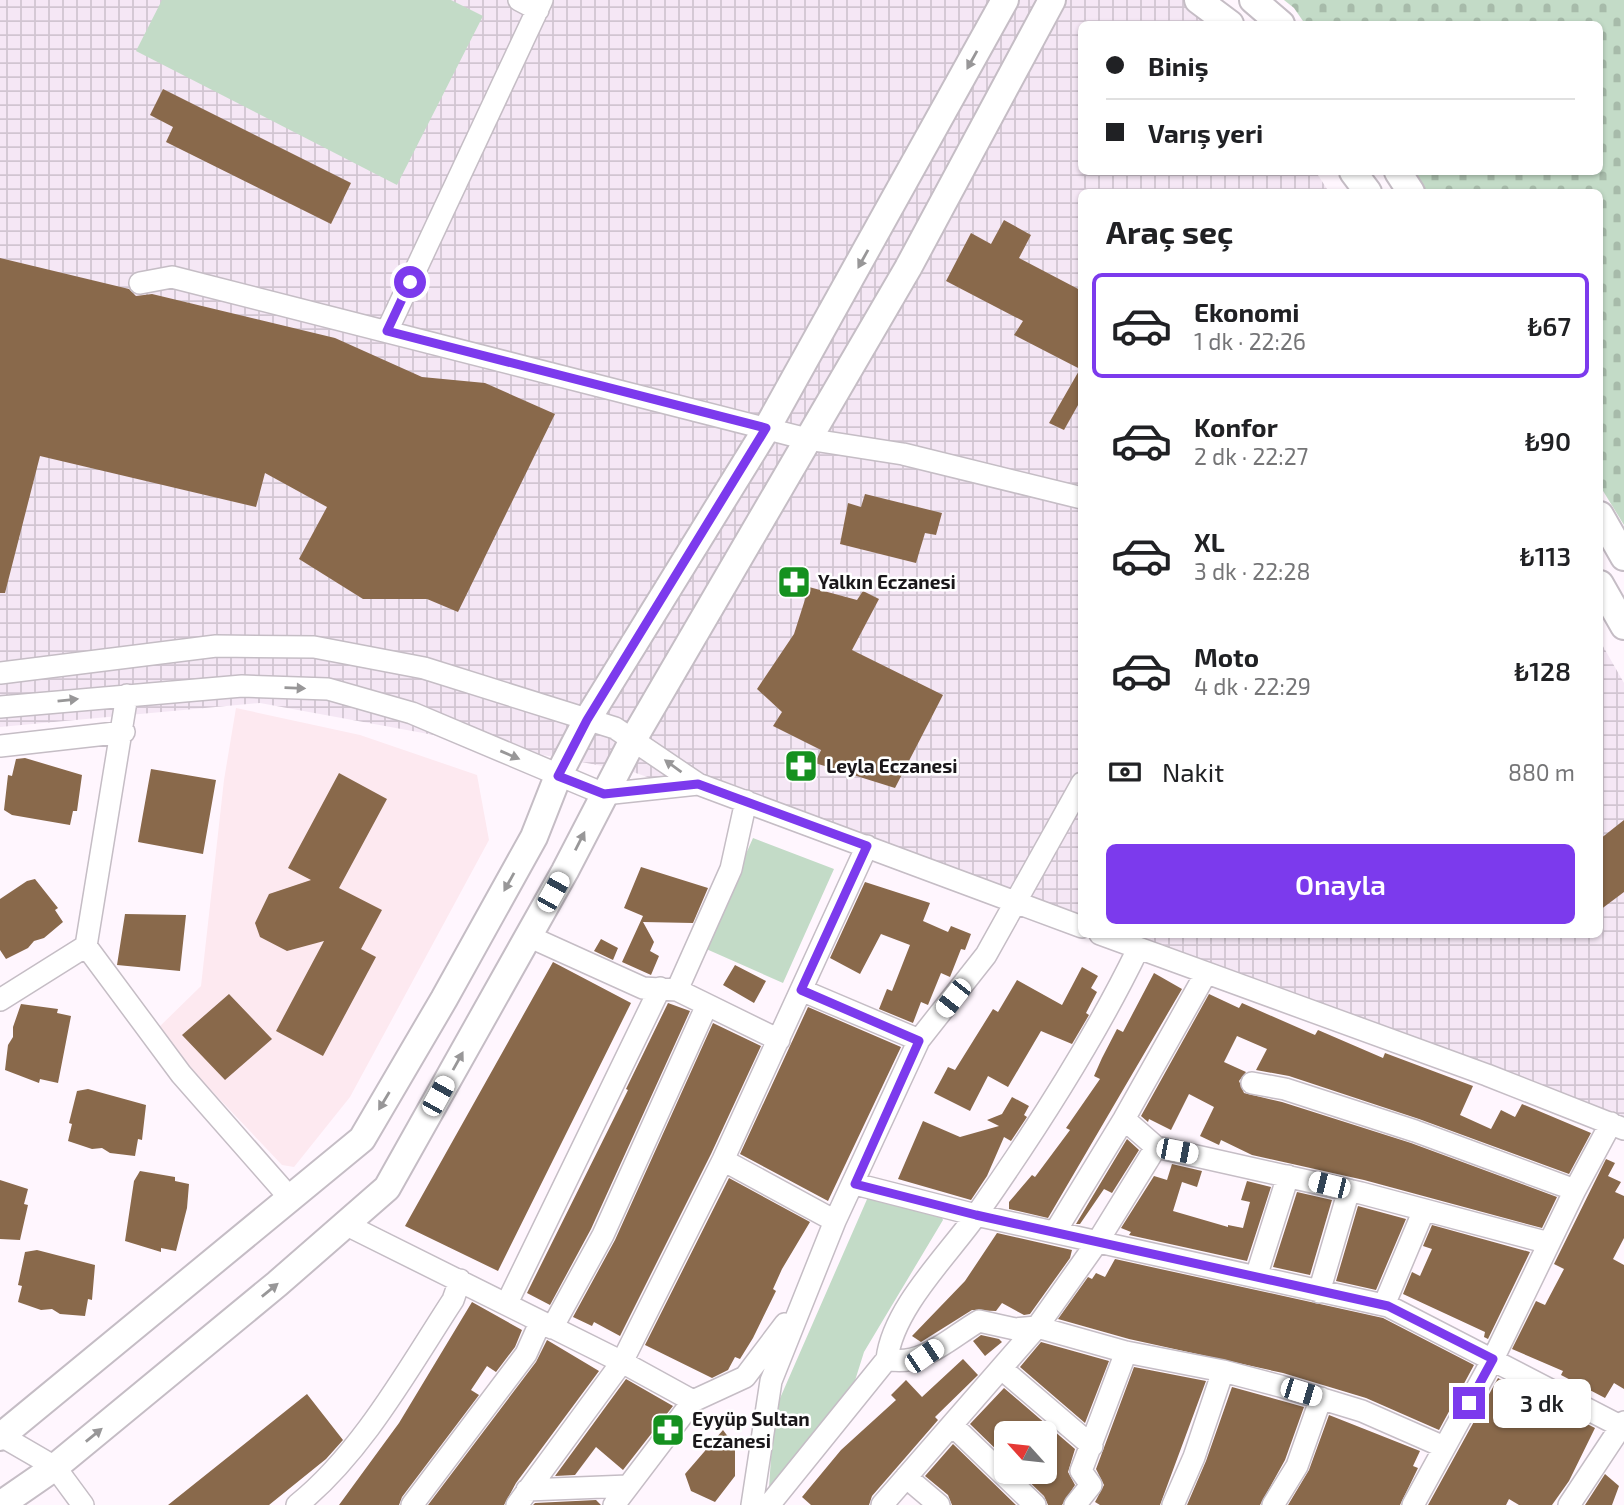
<!DOCTYPE html>
<html lang="tr">
<meta charset="utf-8">
<style>
body{margin:0;font-family:"Exo 2",sans-serif;background:#f6f6f6;color:#202124;height:100vh;display:flex;flex-direction:column;font-size:26px;white-space:nowrap}
*{box-sizing:border-box;margin:0}
p{font-size:23px;color:#757577}
.icon{flex:none;width:38px;height:38px;fill:none;stroke:currentColor;stroke-width:2;stroke-linecap:round;stroke-linejoin:round}
.map{position:relative;flex:1;overflow:hidden}
.drawer{position:absolute;left:1078px;top:189px;width:525px;height:749px;display:flex;flex-direction:column;background:#fff;border-radius:10px;box-shadow:0 2px 5px #0004}
.drawer>*{flex:none}
.banner{position:absolute;left:1078px;top:21px;width:525px;height:154px;border-radius:10px;box-shadow:0 2px 5px #0004;display:grid;align-content:center;height:154px;padding:0 28px;background:#fff}
.needle{width:46px;rotate:297deg}
.buttons{position:absolute;left:994px;top:1421px;display:grid;gap:14px}
.buttons a{display:grid;place-items:center;width:63px;height:63px;border-radius:10px;background:#fff;box-shadow:0 2px 5px #0004;font-size:35px}
.end{position:absolute;width:32px;height:32px;margin:-16px;border:9px solid #7c3aed;background:#fff;box-shadow:0 0 0 4px #fff}
.from{border-radius:50%}
.bubble{position:absolute;height:49px;border-radius:10px;background:#fff;box-shadow:0 2px 5px #0004;font-size:23px;font-weight:600;line-height:49px;text-align:center}
.car{position:absolute;width:21px;height:42px;margin:-21px -10px;border-radius:9px;box-shadow:0 0 5px 2px #0007;background:linear-gradient(#fff 24%,#345 0 40%,#fff 0 76%,#345 0 86%,#fff 0)}
.banner b{display:flex;align-items:center;gap:24px;height:66px;font-size:26px}
.banner b+b{border-top:2px solid #e0e0e0}
.banner i{width:18px;height:18px;background:#202124}
ul{padding:0;list-style:none}
li{display:flex;align-items:center;gap:21px;height:105px;margin:0 14px 10px;padding:0 14px;border:4px solid transparent;border-radius:10px}
li div{flex:1}
li b{display:block;font-size:26px}
li em{font-style:normal;font-weight:600}
li.active{border-color:#7c3aed}
li>.icon{width:63px;height:63px;stroke-width:1.5}
h2{padding:0 28px;font-size:32px;line-height:84px}
.pay{display:flex;align-items:center;gap:18px;height:77px;padding:0 28px;font-size:26px}
.pay p{margin-inline-start:auto}
.cta{display:flex;gap:14px;margin-top:auto;padding:14px 28px}
.cta a{flex:1;height:80px;border-radius:10px;background:#7c3aed;color:#fff;font-size:28px;font-weight:600;line-height:80px;text-align:center}
.map>svg:first-child{display:block}
.industrial{fill:url(#industrial-grid)}
.education{fill:#fde9f0}
.green{fill:#c3dbc7}
.cemetery{fill:url(#cemetery-stones)}
.building{fill:#89694b}
.lines{fill:none;stroke-linecap:round;stroke-linejoin:round}
.minor-casing{stroke:#c5bdc5;stroke-width:24}
.major-casing{stroke:#c5bdc5;stroke-width:30}
.minor{stroke:#fff;stroke-width:21}
.major{stroke:#fff;stroke-width:26}
.oneway{fill:#989798}
.route{stroke:#7c3aed;stroke-width:9}
.labels{text-anchor:middle;stroke-width:5;stroke-linejoin:round;paint-order:stroke}
.poi-label{font-size:19px;font-weight:bold;fill:#1a171a;stroke:#fff;text-anchor:start}
</style>
<div class="map">
<svg width="1624" height="1505" viewBox="0 0 1624 1505">
<defs>
<pattern id="industrial-grid" width="8" height="8" patternUnits="userSpaceOnUse" patternTransform="scale(1.75)"><rect width="8" height="8" fill="#f5e7f5"/><path d="M0 4h8M4 0v8" fill="none" stroke="#d1c5d1"/></pattern>
<pattern id="cemetery-stones" width="16" height="16" patternUnits="userSpaceOnUse" patternTransform="scale(1.75)"><rect width="16" height="16" fill="#c3dbc7"/><path d="M2 7V4a2 2 0 0 1 4 0v3zM10 15v-3a2 2 0 0 1 4 0v3z" fill="#a7bbaa"/></pattern>
</defs>
<rect width="100%" height="100%" fill="#fff6fe"/>
<path class="industrial" d="M0 0H1184L1216 24H1082V172H1316L1329 192H1082L1081 927 630 771 260 703 0 727Z
M1600 641 1624 683V1125L1103 935 1600 934Z"/>
<path class="education" d="M236 708 360 735 477 775 489 840 350 1097 294 1167 282 1165 155 1031 201 986 224 780Z"/>
<path class="green" d="M162 0H451L483 16 397 185 136 51Z
M753 838 834 869 783 983 704 948Z
M868 1197 940 1213 943 1220 864 1352 853 1387 769 1488 774 1412Z"/>
<path class="cemetery" d="M1284 0H1624V525L1600 486V192H1412L1398 172H1600V24H1305L1294 8Z"/>
<path class="building" d="M163 89 351 183 331 224 166 142 173 127 150 115Z
M1004 220 1031 235 1019 258 1082 291V398L1064 430 1049 423 1080 369 1014 335 1023 321 946 281 971 233 991 244Z
M0 258 129 289 136 296 152 294 335 338 422 377 485 383 555 414 458 612 427 599H363L299 559 327 507 265 473 256 507 40 456 5 593H0Z
M865 494 942 513 936 535 925 533 916 563 840 544 848 503 861 507Z
M809 587 857 600 863 591 879 599 852 650 943 695 895 788 815 763 821 750 773 726 782 712 757 689 794 634Z
M25 758 82 775 77 811H73L70 825 12 815 4 810 8 775 12 776 16 759Z
M151 769 216 780 203 854 138 842Z
M339 773 387 799 339 888 382 910 361 949 376 957 323 1056 276 1031 324 941 287 951 260 937 255 923 269 894 311 880 288 868Z
M1624 820V892L1600 910V839Z
M641 867 708 888 693 923 643 922 654 942 650 951 659 956 651 975 622 962 643 916 624 908Z
M35 879 58 908 55 910 63 922 44 938 34 941 28 948 6 959 0 950V899L27 881Z
M865 882 930 903 923 921 948 932 951 926 971 934 965 950 961 949 950 977 941 973 928 1005 921 1002 913 1023 879 1009 887 989 892 991 910 945 881 934 860 974 830 958Z
M125 914 186 915 180 971 117 965Z
M601 939 618 948 613 960 594 951Z
M553 962 631 1003 498 1271 405 1226Z
M735 965 766 981 754 1003 723 985Z
M1082 967 1098 976 1091 988 1097 992 1086 1013 1089 1015 1072 1044 1041 1031 1008 1087 988 1076 970 1111 934 1093 948 1067 955 1070 993 1009 998 1012 1017 980 1062 1005Z
M1154 973 1182 989 1048 1218 1009 1209V1202L1032 1175 1035 1177 1070 1130 1066 1128 1100 1079 1094 1076 1102 1058 1117 1029 1123 1032Z
M229 994 272 1039 225 1080 182 1035Z
M1209 994 1239 1008 1242 1003 1315 1035 1318 1030 1383 1058 1385 1053 1473 1086 1460 1115 1491 1129 1501 1110 1515 1117 1522 1104 1591 1133 1569 1174 1419 1119 1289 1076 1256 1070 1267 1049 1237 1036 1224 1062 1246 1072 1239 1081 1244 1093 1282 1102 1411 1143 1557 1197 1542 1228 1364 1180 1252 1155 1221 1140 1219 1145 1200 1136 1214 1107 1189 1094 1171 1130 1149 1119 1148 1122 1141 1116Z
M668 1003 690 1011 591 1229 550 1305 527 1293 628 1090 626 1089Z
M21 1004 58 1009 57 1013 71 1016 58 1083 40 1079 39 1083 5 1070 8 1045 13 1037V1027Z
M808 1007 901 1047 828 1201 740 1154Z
M713 1023 761 1046 711 1154 620 1336 594 1322 592 1326 573 1317 615 1240Z
M88 1089 146 1105 142 1140 138 1139 135 1156 110 1153 102 1148 92 1149 68 1141 72 1124 69 1123 77 1091Z
M1012 1097 1029 1106 1024 1115 1027 1117 1011 1141 1004 1137 987 1176 971 1200 898 1179 923 1121 960 1137 999 1126 987 1120 1002 1114Z
M1127 1139 1139 1150 1112 1193 1104 1189 1080 1224H1076Z
M1606 1159 1615 1163 1608 1176 1621 1182 1615 1192 1624 1196V1238L1613 1259 1624 1265V1389L1614 1383 1605 1398 1561 1375 1563 1371 1512 1349 1536 1301 1545 1305 1564 1269 1554 1264Z
M1172 1164 1202 1171 1197 1187 1182 1182 1173 1211 1228 1227V1225L1243 1228 1250 1202 1241 1200 1247 1181 1271 1187 1247 1261 1129 1235 1131 1232 1121 1228 1154 1176 1167 1180Z
M140 1171 175 1177V1181L189 1184 187 1208 176 1251 161 1248V1252L125 1241 134 1181Z
M729 1178 810 1222 782 1269 773 1289 776 1291 753 1338 740 1359 735 1357 728 1370 712 1378 645 1345Z
M0 1180 28 1189 24 1204 28 1205 20 1240 0 1239Z
M1297 1192 1332 1200 1310 1275 1273 1267Z
M1358 1206 1406 1219 1376 1290 1336 1281Z
M1432 1225 1530 1252 1488 1339 1484 1337 1485 1332 1403 1294 1412 1272 1420 1276 1432 1249 1423 1246Z
M997 1233 1072 1250 1070 1258 1030 1314 1024 1315 1002 1303 996 1311 972 1310 921 1342 912 1336 965 1281Z
M37 1250 95 1265 92 1300 88 1299 85 1316 60 1314 52 1309 41 1310 18 1302 22 1286 18 1285 25 1252Z
M1115 1259 1383 1318 1474 1365 1439 1430 1366 1398 1283 1373 1129 1339 1058 1319 1088 1277 1092 1279 1096 1273 1105 1277Z
M472 1302 522 1330 515 1347 496 1372 487 1366 471 1390 479 1395 402 1497 399 1505H339L399 1423Z
M981 1335 999 1339 1002 1342 985 1356 973 1341Z
M547 1340 599 1371 516 1483 504 1505H428L536 1362Z
M1041 1342 1109 1361 1085 1423 1020 1367Z
M963 1359 978 1375 935 1417 938 1420 872 1496 869 1505H811L802 1497 841 1450 896 1400 891 1395 906 1380 922 1397Z
M1134 1367 1206 1381 1160 1505H1100L1095 1502 1104 1485 1096 1469Z
M1498 1378 1595 1428 1569 1481 1552 1505H1519L1509 1499 1506 1505H1428Z
M626 1379 673 1406 623 1470 596 1447 575 1475 555 1476Z
M1232 1387 1304 1407 1285 1460 1260 1505H1187L1206 1461Z
M1004 1388 1075 1449 1068 1472 1075 1485 1062 1505H1048L1044 1496 1019 1472H1045V1433H1006V1459L970 1424Z
M307 1394 343 1440 326 1459 269 1505H168Z
M1329 1415 1420 1451 1413 1466 1418 1468 1400 1505H1288L1309 1470Z
M723 1430 735 1446V1476L715 1502 691 1491 685 1474Z
M953 1444 1016 1505H952L948 1495 925 1476Z
M1605 1474 1619 1486 1612 1505H1585Z
M596 1500 601 1505H533L535 1503Z"/>
<g class="lines">
<defs>
<path id="minor" d="M519 0 538 10
M140 283 172 277 807 439 903 454 1082 498
M387 331 542 0
M0 673 216 646 314 647 424 668 615 728 698 784 604 794 412 713 328 689 242 686 0 707
M127 695 86 946 181 1074 290 1198
M0 746 124 732
M698 784 1082 927
M1100 934 1487 1075 1624 1129
M528 936 643 988 677 990 779 1040
M677 990 731 869 746 801
M801 990 919 1040
M0 1000 86 946
M1252 1083 1285 1089 1415 1131 1575 1190
M1124 1119 1156 1147 1361 1193 1549 1243
M723 1160 835 1221
M855 1184 976 1215 1388 1306 1624 1428
M347 1225 622 1362 693 1401
M1055 1232 1124 1119 1205 975
M1256 1277 1288 1176
M1319 1292 1349 1190
M507 1303 660 988
M1384 1305 1424 1210
M552 1328 603 1235 707 1005
M887 1359C921 1368 951 1337 979 1321L1015 1329 1037 1327 1126 1352 1223 1371 1280 1386 1362 1411 1444 1447
M1002 1369 1092 1446
M952 1425 1035 1505
M0 1435 55 1467 83 1505
M906 1477 939 1505
M527 1490 628 1486
M297 1505C362 1453 408 1369 453 1300L460 1280
M412 1505 526 1354 540 1323
M517 1505 622 1362 723 1160 867 846
M614 1505 693 1401 745 1377 785 1324
M752 1505 771 1381 835 1221 919 1040 986 955 1082 783
M769 1505 887 1359C893 1308 948 1255 977 1214 1036 1130 1093 1042 1138 949
M882 1505 1037 1327 1098 1241 1156 1147
M1075 1505 1091 1485 1081 1471 1126 1352
M1173 1505 1194 1457 1223 1371
M1273 1505 1297 1466 1321 1398
M1413 1505 1493 1359 1575 1190 1611 1123
M1569 1505 1624 1422"/>
<path id="major" d="M1198 0 1230 24
M1253 0 1281 24
M1353 172 1368 192
M1398 172 1411 192
M1600 515 1624 557
M1600 584 1624 626
M0 1437 362 1139 444 999 534 837 558 776 587 720 767 428 1005 0
M0 1505 55 1467 277 1284 387 1188 565 871 634 738 908 268 1052 0"/>
</defs>
<use href="#minor" class="minor-casing"/>
<use href="#major" class="major-casing"/>
<use href="#minor" class="minor"/>
<use href="#major" class="major"/>
</g>
<defs><path id="oneway-solid" d="M-6-.8H1V-3.2L6.5 0L1 3.2V.8H-6Z" transform="scale(1.75)"/></defs>
<g class="oneway">
<use href="#oneway-solid" transform="translate(972 60) rotate(119)"/>
<use href="#oneway-solid" transform="translate(863 259) rotate(119)"/>
<use href="#oneway-solid" transform="translate(295 688) rotate(2)"/>
<use href="#oneway-solid" transform="translate(68 700) rotate(-6)"/>
<use href="#oneway-solid" transform="translate(510 755) rotate(23)"/>
<use href="#oneway-solid" transform="translate(673 766) rotate(-144)"/>
<use href="#oneway-solid" transform="translate(580 841) rotate(-63)"/>
<use href="#oneway-solid" transform="translate(509 882) rotate(119)"/>
<use href="#oneway-solid" transform="translate(458 1061) rotate(-61)"/>
<use href="#oneway-solid" transform="translate(384 1101) rotate(121)"/>
<use href="#oneway-solid" transform="translate(270 1290) rotate(-39)"/>
<use href="#oneway-solid" transform="translate(94 1435) rotate(-39)"/>
</g>
<g class="lines">
<path class="route" d="M410 282 387 331 766 428 587 720 558 776 604 794 698 784 867 846 801 990 919 1041 855 1184 976 1215 1388 1306 1493 1359 1469 1403"/>
</g>
<defs>
<symbol id="pharmacy-square" viewBox="-11 -11 22 22"><rect x="-9" y="-9" width="18" height="18" rx="4" fill="#15911f" stroke="#fff"/><path d="M-2-6h4v4h4v4h-4v4h-4v-4h-4v-4h4Z" fill="#fff"/></symbol>
</defs>
<g fill-rule="evenodd">
<use href="#pharmacy-square" x="775" y="563" width="38" height="38"/>
<use href="#pharmacy-square" x="782" y="747" width="38" height="38"/>
<use href="#pharmacy-square" x="649" y="1411" width="38" height="38"/>
</g>
<g class="labels">
<g class="poi-label">
<text x="818" y="589">Yalkın Eczanesi</text>
<text x="826" y="773">Leyla Eczanesi</text>
<text x="692" y="1426">Eyyüp Sultan<tspan x="692" dy="22">Eczanesi</tspan></text>
</g>
</g>
</svg>
<div class="buttons">
<a><svg class="needle" viewBox="-14 -14 28 28"><path d="M0-13l5 13h-10z" fill="#e53935"/><path d="M0 13l5-13h-10z" fill="#757577"/></svg></a>
</div>
<i class="end from" style="left:410px;top:282px"></i>
<i class="end" style="left:1469px;top:1403px"></i>
<div class="bubble" style="left:1493px;top:1379px;width:98px">3 dk</div>
<i class="car" style="left:553px;top:892px;rotate:29deg"></i>
<i class="car" style="left:953px;top:998px;rotate:218deg"></i>
<i class="car" style="left:438px;top:1096px;rotate:29deg"></i>
<i class="car" style="left:1177px;top:1151px;rotate:101deg"></i>
<i class="car" style="left:1329px;top:1185px;rotate:284deg"></i>
<i class="car" style="left:924px;top:1356px;rotate:56deg"></i>
<i class="car" style="left:1301px;top:1392px;rotate:107deg"></i>
<div class="banner">
<b><i class="from"></i>Biniş</b>
<b><i></i>Varış yeri</b>
</div>
<section class="drawer">
<h2>Araç seç</h2>
<ul>
<li class="active"><svg class="icon" aria-label="car" viewBox="0 0 24 24"><path d="M5 17H2v-5l4-1 3-4h7l3 4 3 1v5h-3M9 17h6M6 11h13"/><circle cx="7" cy="17" r="2"/><circle cx="17" cy="17" r="2"/></svg><div><b>Ekonomi</b><p>1 dk · 22:26</p></div><em>₺67</em></li>
<li><svg class="icon" aria-label="car" viewBox="0 0 24 24"><path d="M5 17H2v-5l4-1 3-4h7l3 4 3 1v5h-3M9 17h6M6 11h13"/><circle cx="7" cy="17" r="2"/><circle cx="17" cy="17" r="2"/></svg><div><b>Konfor</b><p>2 dk · 22:27</p></div><em>₺90</em></li>
<li><svg class="icon" aria-label="car" viewBox="0 0 24 24"><path d="M5 17H2v-5l4-1 3-4h7l3 4 3 1v5h-3M9 17h6M6 11h13"/><circle cx="7" cy="17" r="2"/><circle cx="17" cy="17" r="2"/></svg><div><b>XL</b><p>3 dk · 22:28</p></div><em>₺113</em></li>
<li><svg class="icon" aria-label="car" viewBox="0 0 24 24"><path d="M5 17H2v-5l4-1 3-4h7l3 4 3 1v5h-3M9 17h6M6 11h13"/><circle cx="7" cy="17" r="2"/><circle cx="17" cy="17" r="2"/></svg><div><b>Moto</b><p>4 dk · 22:29</p></div><em>₺128</em></li>
</ul>
<div class="pay"><svg class="icon" aria-label="cash" viewBox="0 0 24 24"><path d="M3 7h18v10H3z"/><circle cx="12" cy="12" r="2"/></svg>Nakit<p>880 m</p></div>
<div class="cta"><a>Onayla</a></div>
</section>
</div>
